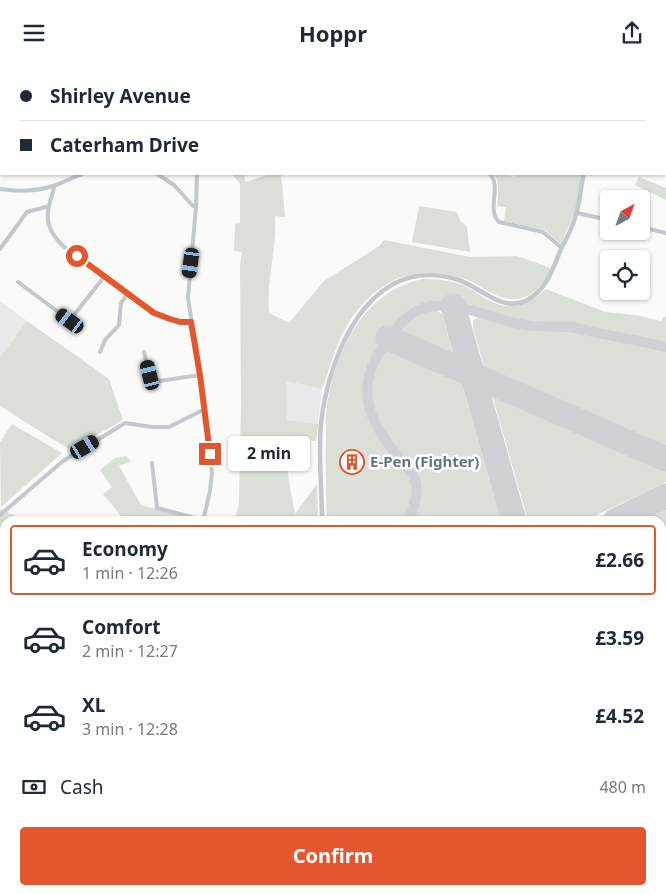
<!DOCTYPE html>
<meta charset="utf-8">
<style>
body{margin:0;font-family:"Noto Sans",sans-serif;background:#f2f2f3;color:#1f2937;height:100vh;display:flex;flex-direction:column;font-size:19px;white-space:nowrap}
*{box-sizing:border-box;margin:0}
p{font-size:16px;color:#747a83}
.icon{flex:none;width:28px;height:28px;fill:none;stroke:currentColor;stroke-width:2;stroke-linecap:round;stroke-linejoin:round}
.map{position:relative;flex:1;overflow:hidden}
.details{position:absolute;left:0px;top:451px;width:666px;height:379px;display:flex;flex-direction:column;background:#fff;border-radius:15px 15px 0 0;box-shadow:0 1px 4px #0004}
.details>*{flex:none}
.guide{position:absolute;left:0px;top:0px;width:666px;height:110px;box-shadow:0 1px 4px #0004;display:grid;align-content:center;height:110px;padding:0 20px;background:#fff}
.needle{width:32px;rotate:41deg}
.controls{position:absolute;left:600px;top:125px;display:grid;gap:10px}
.controls a{display:grid;place-items:center;width:50px;height:50px;border-radius:5px;background:#fff;box-shadow:0 1px 4px #0004;font-size:25px}
.end{position:absolute;width:22px;height:22px;margin:-11px;border:6px solid #e4572e;background:#fff;box-shadow:0 0 0 2px #fff}
.from{border-radius:50%}
.bubble{position:absolute;height:35px;border-radius:5px;background:#fff;box-shadow:0 1px 4px #0004;font-size:16px;font-weight:700;line-height:35px;text-align:center}
.car{position:absolute;width:15px;height:30px;margin:-15px -8px;border-radius:6px;box-shadow:0 0 4px 1px #0007;background:linear-gradient(#222 24%,#8ab4d8 0 40%,#222 0 76%,#8ab4d8 0 86%,#222 0)}
.guide b{display:flex;align-items:center;gap:18px;height:48px;font-size:19px}
.guide b+b{border-top:1px solid #e0e1e3}
.guide i{width:12px;height:12px;background:#1f2937}
ul{padding:9px 0 0;list-style:none}
li{display:flex;align-items:center;gap:15px;height:70px;margin:0 10px 8px;padding:0 10px;border:2px solid transparent;border-radius:5px}
li div{flex:1}
li b{display:block;font-size:19px}
li em{font-style:normal;font-weight:700}
li.active{border-color:#e4572e}
li>.icon{width:45px;height:45px;stroke-width:1.5}
.pay{display:flex;align-items:center;gap:12px;height:55px;padding:0 20px;font-size:19px}
.pay p{margin-inline-start:auto}
.primary-button{display:flex;gap:10px;margin-top:auto;padding:10px 20px}
.primary-button a{flex:1;height:58px;border-radius:5px;background:#e4572e;color:#fff;font-size:20px;font-weight:700;line-height:58px;text-align:center}
header{display:flex;justify-content:space-between;align-items:center;height:65px;padding:0 20px;background:#fff;font-size:22px;font-weight:700}
.map>svg:first-child{display:block}
.built{fill:#e8e9e9}
.green{fill:#dadfd7}
.lines{fill:none;stroke-linecap:round;stroke-linejoin:round}
.taxiway{stroke:#ced2d4;stroke-width:10}
.runway{stroke:#ced2d4;stroke-width:25}
.minor{stroke:#c3c8cc;stroke-width:4}
.tertiary{stroke:#c3c8cc;stroke-width:4.5}
.route{stroke:#e4572e;stroke-width:6}
.labels{text-anchor:middle;stroke-width:5;stroke-linejoin:round;paint-order:stroke}
.poi-label{font-size:15px;font-weight:bold;fill:#657683;stroke:#fff;text-anchor:start}
</style>
<header><svg class="icon" aria-label="menu" viewBox="0 0 24 24"><path d="M4 6h16M4 12h16M4 18h16"/></svg>Hoppr<svg class="icon" aria-label="share" viewBox="0 0 24 24"><path d="M12 15V3M7 8l5-5 5 5M5 13v7h14v-7"/></svg></header>
<div class="map">
<svg width="666" height="829" viewBox="0 0 666 829">
<rect width="100%" height="100%" fill="#fafaf8"/>
<path class="built" d="M0 236 27 256 0 292Z
M286 316 322 324 318 359 287 355Z
M661 639 666 644V673L661 677Z
M446 825H515L512 829H445Z"/>
<path class="green" d="M392 0H609V1H392Z
M232 109H244L245 117 271 109H281L285 152 275 151C277 184 266 215 269 248L289 258 324 216 379 181 384 175 470 192 517 191 551 203C545 217 532 234 515 234 494 235 479 217 459 212 405 196 363 225 340 274 333 290 328 308 322 324L286 316 287 355 318 359 316 376C308 375 297 372 290 378 281 387 293 436 295 449L317 419 318 456H235L239 437 241 341 240 201 242 187 234 186 235 159 240 158V119Z
M494 109H504L515 112 516 109H582L575 147 561 179 545 165 504 156 506 142 497 141C498 130 500 118 494 109Z
M639 112 666 123V135L635 120Z
M419 141 457 147 460 155 467 162 470 187 412 177Z
M422 214C435 214 448 215 460 219 471 223 480 231 490 236 512 247 530 239 546 224L605 247 636 250 661 256 664 251 666 252V278C635 272 604 265 573 260 557 258 540 260 524 257 493 253 463 232 431 238 404 244 387 267 374 290 347 338 382 376 411 411 418 428 412 439 407 456H327C326 428 325 400 326 372 326 362 325 351 327 341 336 285 362 228 422 214Z
M435 244 442 249 501 456H414C419 436 425 428 416 408 380 363 348 332 390 277 405 257 410 250 435 244Z
M479 252 522 264 573 266 666 285V417L584 456H528L473 263V255Z
M27 256 109 314 123 355 70 385 0 341V292Z
M12 359 62 388 1 442 0 377Z
M126 391 131 396 119 401 141 440 197 455 196 456H125L103 429 112 422 100 405 115 393Z
M0 444 27 456H5V656L0 655Z
M666 445V568L661 571V456H643Z
M666 580V644L661 639V584Z
M666 673V710L661 719V677Z"/>
<g class="lines">
<path class="taxiway" d="M409 456C414 439 421 427 413 410 374 362 345 330 390 271 401 257 413 244 432 241 457 237 495 254 520 259 536 263 553 261 569 262 580 263 592 267 603 269 624 273 645 277 666 282
M661 575 666 572"/>
<path class="runway" d="M453 241 514 456
M388 273 666 394
M615 456 666 431"/>
<path class="minor" d="M9 0 11 1
M90 0V1
M135 0V1
M190 0V1
M390 0V1
M162 1 164 0
M0 59H1
M665 66H666
M157 109 174 120 193 141 196 142
M197 109 196 142 188 233 200 310 212 408 210 426 203 456
M490 109C502 122 486 144 499 157L543 167 562 183
M54 121C54 127 51 131 50 137 44 155 50 168 63 181L154 248C167 253 177 257 191 257
M0 124C18 127 39 126 56 120 65 117 73 112 82 109
M577 148 609 155
M641 162 666 168
M0 184 27 147 49 141
M18 217 81 264
M70 255 104 212
M100 287 105 275 119 260 121 238 128 228
M144 287C147 298 147 313 159 316L200 310
M152 398 157 443 203 455
M0 450 63 396 125 358 152 362H169L205 344
M0 674 5 677
M0 709 5 704
M0 771 5 765
M80 825 86 829
M382 825 385 829
M14 829 17 825
M67 829 70 825
M124 829 127 825
M247 829 250 825
M439 829 440 825"/>
<path class="tertiary" d="M612 0V1
M322 456C322 424 318 390 321 358 329 289 369 189 456 214 480 221 503 250 529 234 548 222 553 203 561 184 566 174 572 164 575 153 580 139 580 123 584 109
M0 479 5 482
M661 760 666 757
M300 825 335 829
M359 829V825
M579 829 583 825"/>
</g>
<g class="lines">
<path class="route" d="M77 191 154 248 170 254 180 257H191L200 310 210 389"/>
</g>
<defs>
<symbol id="building-ring" viewBox="-11 -11 22 22"><circle r="9.5" fill="#fff" stroke="#e4572e" stroke-width="1.5"/><path d="M-4-6H4V6H1V3H-1V6H-4ZM-2.5-4.3h1.7v1.8h-1.7ZM.8-4.3h1.7v1.8H.8ZM-2.5-1h1.7V.8h-1.7ZM.8-1h1.7V.8H.8Z" fill="#e4572e"/></symbol>
</defs>
<g fill-rule="evenodd">
<use href="#building-ring" x="338" y="383" width="28" height="28"/>
</g>
<g class="labels">
<g class="poi-label">
<text x="370" y="402">E-Pen (Fighter)</text>
</g>
</g>
</svg>
<div class="controls">
<a><svg class="needle" viewBox="-14 -14 28 28"><path d="M0-13l5 13h-10z" fill="#e53935"/><path d="M0 13l5-13h-10z" fill="#747a83"/></svg></a>
<a><svg class="icon" aria-label="locate" viewBox="0 0 24 24"><circle cx="12" cy="12" r="6"/><path d="M12 2v4M12 18v4M2 12h4M18 12h4"/></svg></a>
</div>
<i class="end from" style="left:77px;top:191px"></i>
<i class="end" style="left:210px;top:389px"></i>
<div class="bubble" style="left:228px;top:371px;width:82px">2 min</div>
<i class="car" style="left:191px;top:198px;rotate:188deg"></i>
<i class="car" style="left:70px;top:256px;rotate:306deg"></i>
<i class="car" style="left:150px;top:310px;rotate:346deg"></i>
<i class="car" style="left:85px;top:382px;rotate:59deg"></i>
<div class="guide">
<b><i class="from"></i>Shirley Avenue</b>
<b><i></i>Caterham Drive</b>
</div>
<section class="details">
<ul>
<li class="active"><svg class="icon" aria-label="car" viewBox="0 0 24 24"><path d="M5 17H2v-5l4-1 3-4h7l3 4 3 1v5h-3M9 17h6M6 11h13"/><circle cx="7" cy="17" r="2"/><circle cx="17" cy="17" r="2"/></svg><div><b>Economy</b><p>1 min · 12:26</p></div><em>£2.66</em></li>
<li><svg class="icon" aria-label="car" viewBox="0 0 24 24"><path d="M5 17H2v-5l4-1 3-4h7l3 4 3 1v5h-3M9 17h6M6 11h13"/><circle cx="7" cy="17" r="2"/><circle cx="17" cy="17" r="2"/></svg><div><b>Comfort</b><p>2 min · 12:27</p></div><em>£3.59</em></li>
<li><svg class="icon" aria-label="car" viewBox="0 0 24 24"><path d="M5 17H2v-5l4-1 3-4h7l3 4 3 1v5h-3M9 17h6M6 11h13"/><circle cx="7" cy="17" r="2"/><circle cx="17" cy="17" r="2"/></svg><div><b>XL</b><p>3 min · 12:28</p></div><em>£4.52</em></li>
</ul>
<div class="pay"><svg class="icon" aria-label="cash" viewBox="0 0 24 24"><path d="M3 7h18v10H3z"/><circle cx="12" cy="12" r="2"/></svg>Cash<p>480 m</p></div>
<div class="primary-button"><a>Confirm</a></div>
</section>
</div>
